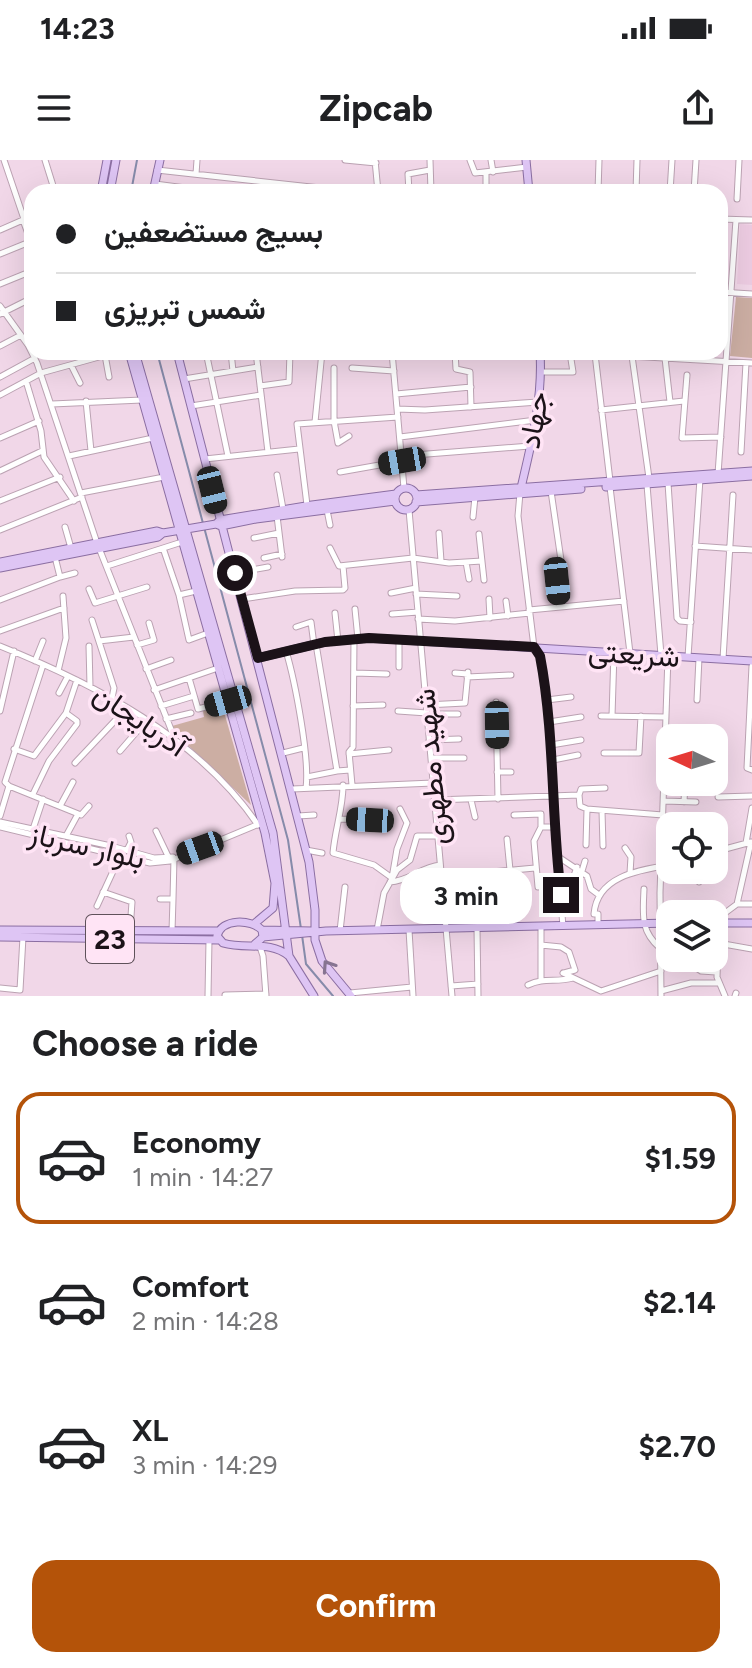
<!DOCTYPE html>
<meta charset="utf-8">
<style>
body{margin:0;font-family:Figtree,Vazirmatn,sans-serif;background:#f6f6f6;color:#202124;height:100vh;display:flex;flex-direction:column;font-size:30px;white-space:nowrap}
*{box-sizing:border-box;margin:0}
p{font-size:26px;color:#757577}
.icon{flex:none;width:44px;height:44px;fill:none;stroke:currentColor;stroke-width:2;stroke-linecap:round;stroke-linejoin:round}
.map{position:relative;height:836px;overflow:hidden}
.panel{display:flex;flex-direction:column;background:#fff;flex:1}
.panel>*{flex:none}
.guide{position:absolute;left:24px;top:24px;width:704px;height:176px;border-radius:24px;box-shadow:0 8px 32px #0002;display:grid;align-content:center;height:176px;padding:0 32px;background:#fff}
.needle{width:52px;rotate:274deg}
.buttons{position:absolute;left:656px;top:564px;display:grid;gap:16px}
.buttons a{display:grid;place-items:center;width:72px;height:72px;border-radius:16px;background:#fff;box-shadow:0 8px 32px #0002;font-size:40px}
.end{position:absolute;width:36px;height:36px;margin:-18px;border:10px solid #1b1218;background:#fff;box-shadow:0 0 0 4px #fff}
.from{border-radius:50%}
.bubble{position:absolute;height:56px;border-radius:24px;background:#fff;box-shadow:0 8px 32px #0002;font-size:26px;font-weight:700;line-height:56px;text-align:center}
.car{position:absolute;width:24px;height:48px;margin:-24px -12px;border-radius:10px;box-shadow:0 0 6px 2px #0007;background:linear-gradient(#222 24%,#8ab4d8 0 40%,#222 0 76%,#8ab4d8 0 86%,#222 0)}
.guide b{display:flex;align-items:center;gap:28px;height:76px;font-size:30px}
.guide b+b{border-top:2px solid #e0e0e0}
.guide i{width:20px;height:20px;background:#202124}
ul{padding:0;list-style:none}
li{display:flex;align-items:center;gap:24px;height:132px;margin:0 16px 12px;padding:0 16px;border:4px solid transparent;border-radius:24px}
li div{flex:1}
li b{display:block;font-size:30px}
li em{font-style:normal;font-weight:700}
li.active{border-color:#b45309}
li>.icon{width:72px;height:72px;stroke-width:1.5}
h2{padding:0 32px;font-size:36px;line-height:96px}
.action{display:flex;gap:16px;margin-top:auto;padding:16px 32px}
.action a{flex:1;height:92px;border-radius:24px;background:#b45309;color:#fff;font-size:32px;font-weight:700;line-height:92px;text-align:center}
.status{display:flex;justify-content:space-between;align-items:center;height:56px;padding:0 40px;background:#fff;direction:ltr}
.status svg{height:22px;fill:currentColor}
header{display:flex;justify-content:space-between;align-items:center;height:104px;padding:0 32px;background:#fff;font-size:36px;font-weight:700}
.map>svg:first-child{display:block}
.built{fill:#eccbe1}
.green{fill:#ccaea3}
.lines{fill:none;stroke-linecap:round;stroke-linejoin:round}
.stream{stroke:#868baa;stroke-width:2}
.minor-casing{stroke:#bba2b2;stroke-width:7}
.major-casing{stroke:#8b6ea2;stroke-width:9}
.minor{stroke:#fff;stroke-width:5}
.major{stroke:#dec5f4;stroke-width:7}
.oneway{stroke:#867491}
.route{stroke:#1b1218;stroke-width:10}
.labels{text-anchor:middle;stroke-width:7;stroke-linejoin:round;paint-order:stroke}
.shield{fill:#ffe4f5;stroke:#5f515a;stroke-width:2}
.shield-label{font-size:28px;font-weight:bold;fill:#1b1218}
.street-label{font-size:30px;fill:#1b1218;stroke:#ffe4f5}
</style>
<div class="status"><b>14:23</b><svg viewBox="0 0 49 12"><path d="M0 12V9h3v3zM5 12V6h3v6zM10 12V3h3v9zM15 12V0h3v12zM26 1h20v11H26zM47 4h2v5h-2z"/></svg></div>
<header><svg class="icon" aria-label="menu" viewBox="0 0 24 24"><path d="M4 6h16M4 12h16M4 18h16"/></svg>Zipcab<svg class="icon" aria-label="share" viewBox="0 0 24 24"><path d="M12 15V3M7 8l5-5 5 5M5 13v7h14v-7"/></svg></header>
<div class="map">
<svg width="752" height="836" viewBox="0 0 752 836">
<rect width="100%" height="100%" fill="#f1d7e8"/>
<path class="built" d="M740 64 752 65V125L737 124Z"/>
<path class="green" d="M736 137 752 138V198L730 196Z
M222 545 251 645 174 572 172 566 204 557 203 551Z"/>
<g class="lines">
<path class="stream" d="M131 32 137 0
M157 192 288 680 301 769
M302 775 306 804 333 836"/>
<defs>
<path id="minor" d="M4 0 24 59
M45 0 55 32
M345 0 376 3
M375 0 378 32
M430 0 431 32
M470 0 475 13 527 7
M491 0 493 12
M157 10 357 32
M486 12V32
M196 14 197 0
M155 24 216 32
M87 32 102 26
M409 32 408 14 430 10
M598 32 599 0
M636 32 637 0
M670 32 672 0
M694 32 696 0
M737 39 739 0
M720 59 752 60
M23 60 31 82
M0 70 32 56
M0 94 32 81
M0 124 32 111
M720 132 752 134
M0 146 28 185 37 203 97 383 176 582
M0 154 32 138
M0 186 21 175
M206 192 228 296
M231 192 233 211
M256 192 268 292
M392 192 404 328
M455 192 456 209 470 212 471 247
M558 192 752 203
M595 194 610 321
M105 195 109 217
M393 195 432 192
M632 196 649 318
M665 198 670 242
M71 205 80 223
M334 208V261L338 283 349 276
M352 208 394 211
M541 212H573L570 193
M687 215 682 278 721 277
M0 217 35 198
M184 219 258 207
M26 221 41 271 44 297 74 341
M260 226 289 222 290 192
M396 234 471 227
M0 235 41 213 117 192
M86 241 91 291
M52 244 142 240
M191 246 261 235
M538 246H550
M397 249 425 250 538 242
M601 250 684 241
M315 262 322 192
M400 277 536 260
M0 278 39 261
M741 292 746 203
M69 296 153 278
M402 296 530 286
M205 299 299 289
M0 311 42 291
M340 312 402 301
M718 314 736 60
M277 315 283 349
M668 323 677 458 680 461 691 462
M647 325 661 495
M610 327 630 493
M551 331 563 414
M81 333 164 317
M520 333 518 356 534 487 540 496 550 567 554 665 563 766
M0 341 60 317
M307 345 297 264 398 257
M327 350 330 365
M409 350 452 836
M277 356 282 397
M473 357 475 337
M65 367 71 388
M0 370 82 337
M439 373 441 401
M479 374 484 420
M254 378 279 373
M695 386 752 390
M163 388 179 435 189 480 208 473
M330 388 339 406 413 398 449 403 482 401
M264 398 282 394
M466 402 469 419
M107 406 182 382
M235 413 268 407
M60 417 75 413
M557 421 559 446
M89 429 95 443 147 427
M391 433 416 428
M416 434 457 436
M179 435 196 431
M242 439 295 431 343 430 345 428 343 406
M489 439 490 458
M0 440 60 417 55 397
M506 441 508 456
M355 449 358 479
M529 450 624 441
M335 453 338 481
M392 454 418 452
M418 459 455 461 530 453
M92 460 114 528 112 538
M296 467 311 462 314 485
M0 471 64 448
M99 481 134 477
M316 484 337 611 350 610
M137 485 154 480 149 463
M0 486C95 524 198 577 258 665
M89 486 90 526
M286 491C295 521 310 599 306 628
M688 497 700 319
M723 499 733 335
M35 501 43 481
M752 506 747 608 752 610
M399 507V479
M146 509 171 500
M58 511 66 478 63 436
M354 513 387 514
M455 513 468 514
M467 517 511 515
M189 518 198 549 228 541
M154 530 218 508
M59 533 68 516
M547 540 571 537
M697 540 699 498
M496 542 498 639
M426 545 465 543 468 512
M161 546 194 536
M353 546 383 545
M0 551 14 491
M398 551 427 553
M427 554H458
M601 556 666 557
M612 556 614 492
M166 559 191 553
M549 562 581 557
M429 580 459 579
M551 585 581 580
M14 589 34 596 66 553 77 520
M120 591 146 561
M283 593 303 588
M604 593H639L641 556
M349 594 389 590
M431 598H464
M553 600 578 595
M75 603 127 548
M497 612H511
M307 617 337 611
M343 625C343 649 335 669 333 693L374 705 392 718 397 689 407 663 400 649
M352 625 349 592 353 587 354 479
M9 626 5 622 43 505
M9 626 81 655 89 646
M292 629 433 623
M33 634 49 601 77 564V561L66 553
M579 635 581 629 605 628
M718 637 752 636
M434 640 579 635 580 646 587 649
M471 640 475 657
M664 641 696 642
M684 642 685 622
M60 646 73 622
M587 649 663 655
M602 651 603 686
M514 655 541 654V667
M0 656 9 626
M298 656 314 655
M340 659 370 660
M0 662 111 686 154 698 173 697
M663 663 675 666
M0 667 150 703 170 701 259 664
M33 669 43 639
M156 671 168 696
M66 676 78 654
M507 679 510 710
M746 683 752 648
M586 685 587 649
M625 688 631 697 630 713
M127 690 131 682 129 676
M306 690 322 693
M714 692 751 682
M557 696 587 716 591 729 599 735
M582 711 585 701
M441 717 491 720 492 712 535 708
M390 722C409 721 421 707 440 705
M699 722 701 710
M538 727 534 681 541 667H554
M644 729C643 754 640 771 660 788
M103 732 132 742 130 770
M561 737 569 730 577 707
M160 739H173L172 771
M173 739 174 698
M737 744H752
M97 746 121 694
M719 763 717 817 725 836
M723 763 725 753 737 744 751 682
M598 765V754H594C597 716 639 710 670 705
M477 768 478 836
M377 770 384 733 397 710 410 700 417 676H437
M409 770 413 836
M340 771 345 727
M718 783 752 789
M541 785 561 787 569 792 575 810 564 813
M260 787 263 796 266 836
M660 791 670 792
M681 798 701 811 716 812
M563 813 601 831 661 811
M541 819V766
M528 825C545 817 555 823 573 818
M451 826 478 824
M0 828 20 830
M20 830 23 777
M661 831 691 823H719
M350 833 412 827
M225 835 266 834
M208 836 209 780
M661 836 660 733 668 496
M735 836 736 833"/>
<path id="major" d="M526 0 529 32
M101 32 107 0
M110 32 116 0
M153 32 160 0
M129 192 265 673 275 723 273 748 254 764
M135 192 273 673 289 796 314 836
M177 192 309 702 315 750V780L322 801 351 836
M606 327 752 316
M395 339a11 11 0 1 1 22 0a11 11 0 1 1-22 0Z
M520 332C531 285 543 240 540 192
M416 335 752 311
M416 342 581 329
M217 363 220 360 312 345 396 334
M0 402 157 371 163 373 216 364 221 366 256 359 395 341
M0 408 158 377 163 373
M258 498 325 482 369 478 752 501
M714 763H752
M0 770 218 771
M262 770 312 771
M0 777 219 780
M263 777 326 771 670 763
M255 784 263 777 262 770C251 759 222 758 217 776L223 783C246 790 269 780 289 796"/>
</defs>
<use href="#minor" class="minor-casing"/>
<use href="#major" class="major-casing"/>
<use href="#minor" class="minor"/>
<use href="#major" class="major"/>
</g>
<defs><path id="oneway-chevron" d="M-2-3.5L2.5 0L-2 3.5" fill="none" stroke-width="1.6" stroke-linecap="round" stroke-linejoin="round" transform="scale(2)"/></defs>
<use class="oneway" href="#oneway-chevron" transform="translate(328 806) rotate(-124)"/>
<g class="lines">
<path class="route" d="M235 413 258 498 325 482 369 478 534 487 540 496C555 575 551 655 561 735"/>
</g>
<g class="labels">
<rect class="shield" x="86" y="755" width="48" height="48" rx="6"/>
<g class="shield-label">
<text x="110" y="789">23</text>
</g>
<g class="street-label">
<text transform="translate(534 260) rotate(-80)" y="10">جهاد</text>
<text transform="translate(634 494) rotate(4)" y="10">شریعتی</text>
<text transform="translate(140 560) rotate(34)" y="10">آذربایجان</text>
<text transform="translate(431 607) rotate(-95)" y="10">شهید مطهری</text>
<text transform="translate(87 686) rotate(13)" y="10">بلوار سرباز</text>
</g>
</g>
</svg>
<div class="buttons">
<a><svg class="needle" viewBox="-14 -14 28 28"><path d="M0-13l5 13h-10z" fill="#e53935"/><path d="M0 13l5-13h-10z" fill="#757577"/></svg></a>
<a><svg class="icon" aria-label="locate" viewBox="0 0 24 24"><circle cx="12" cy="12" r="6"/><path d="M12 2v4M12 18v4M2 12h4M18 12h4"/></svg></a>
<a><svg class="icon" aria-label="layers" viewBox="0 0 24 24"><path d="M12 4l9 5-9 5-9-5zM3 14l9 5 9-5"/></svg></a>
</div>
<i class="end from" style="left:235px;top:413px"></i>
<i class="end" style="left:561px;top:735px"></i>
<div class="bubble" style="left:400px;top:708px;width:132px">3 min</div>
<i class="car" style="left:402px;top:301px;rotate:260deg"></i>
<i class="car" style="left:212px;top:330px;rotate:166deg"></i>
<i class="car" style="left:557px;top:421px;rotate:174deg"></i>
<i class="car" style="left:228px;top:541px;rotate:254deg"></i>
<i class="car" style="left:497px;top:565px;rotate:179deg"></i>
<i class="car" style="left:370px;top:660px;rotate:273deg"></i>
<i class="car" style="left:200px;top:688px;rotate:250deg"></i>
<div class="guide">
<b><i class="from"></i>بسیج مستضعفین</b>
<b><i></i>شمس تبریزی</b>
</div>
</div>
<section class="panel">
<h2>Choose a ride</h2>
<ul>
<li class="active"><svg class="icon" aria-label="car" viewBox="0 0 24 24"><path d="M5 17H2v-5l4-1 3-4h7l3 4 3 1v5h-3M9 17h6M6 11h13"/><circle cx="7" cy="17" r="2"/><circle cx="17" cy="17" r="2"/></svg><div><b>Economy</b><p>1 min · 14:27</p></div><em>$1.59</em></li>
<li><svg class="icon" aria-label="car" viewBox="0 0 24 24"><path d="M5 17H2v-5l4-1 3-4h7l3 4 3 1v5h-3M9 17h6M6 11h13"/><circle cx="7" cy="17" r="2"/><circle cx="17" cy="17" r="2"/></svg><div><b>Comfort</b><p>2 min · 14:28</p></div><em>$2.14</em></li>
<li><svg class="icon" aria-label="car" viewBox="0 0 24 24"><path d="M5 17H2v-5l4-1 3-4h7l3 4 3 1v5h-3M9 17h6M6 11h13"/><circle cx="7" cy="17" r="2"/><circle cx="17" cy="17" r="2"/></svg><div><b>XL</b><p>3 min · 14:29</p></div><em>$2.70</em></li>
</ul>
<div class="action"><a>Confirm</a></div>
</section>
